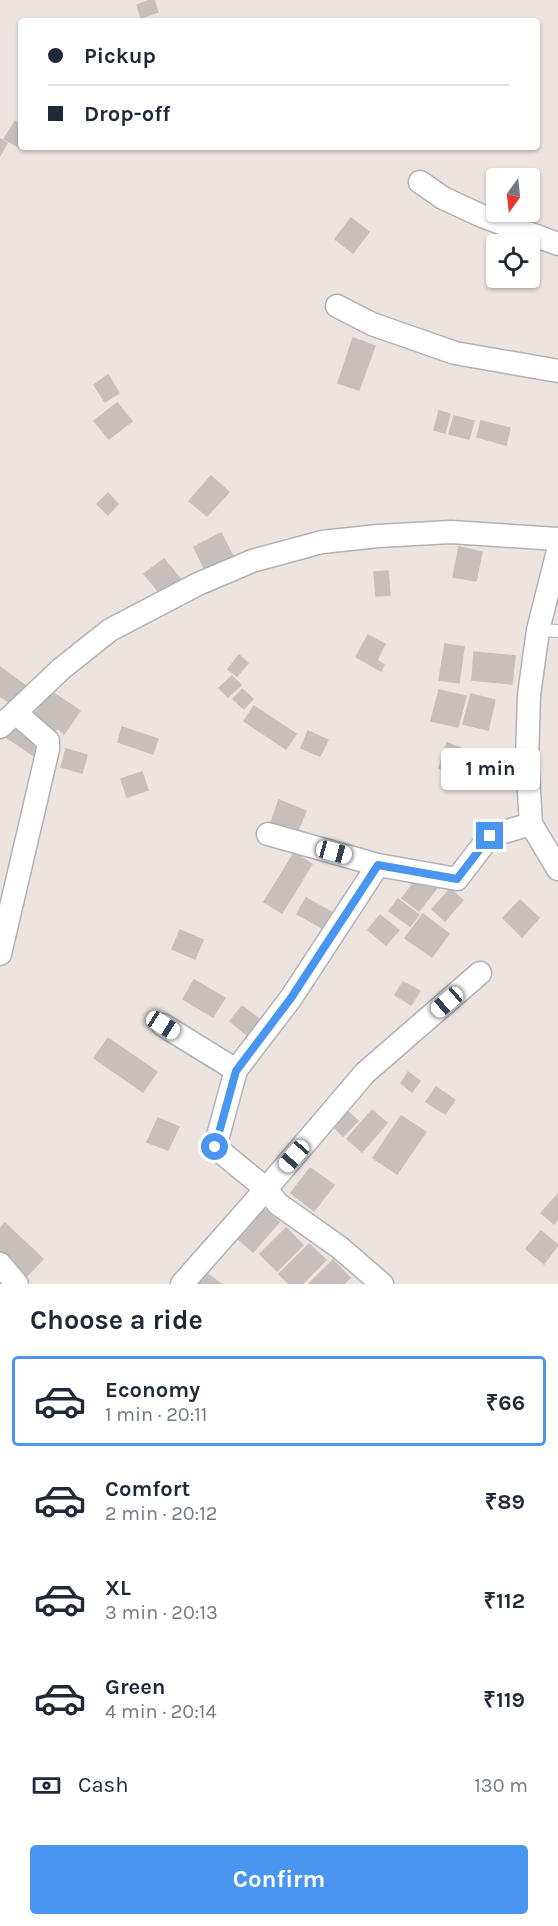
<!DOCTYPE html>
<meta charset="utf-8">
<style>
body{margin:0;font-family:Karla,sans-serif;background:#f2f2f3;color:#1f2937;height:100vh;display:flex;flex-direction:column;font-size:22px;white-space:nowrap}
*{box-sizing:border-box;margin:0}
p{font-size:20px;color:#747a83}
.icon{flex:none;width:33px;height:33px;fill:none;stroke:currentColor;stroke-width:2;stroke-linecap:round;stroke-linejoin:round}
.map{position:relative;height:1284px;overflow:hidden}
.side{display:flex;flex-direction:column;background:#fff;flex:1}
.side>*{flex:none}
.banner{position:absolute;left:18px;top:18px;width:522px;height:132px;border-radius:6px;box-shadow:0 2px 4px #0004;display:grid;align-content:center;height:132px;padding:0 30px;background:#fff}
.needle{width:39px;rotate:195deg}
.tools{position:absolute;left:486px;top:168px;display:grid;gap:12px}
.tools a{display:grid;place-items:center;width:54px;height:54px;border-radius:6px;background:#fff;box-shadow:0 2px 4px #0004;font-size:30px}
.end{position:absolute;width:27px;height:27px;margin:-14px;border:8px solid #4a95ef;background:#fff;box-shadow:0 0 0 3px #fff}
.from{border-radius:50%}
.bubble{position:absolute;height:42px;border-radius:6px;background:#fff;box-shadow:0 2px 4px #0004;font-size:20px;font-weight:700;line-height:42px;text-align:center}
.car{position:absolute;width:18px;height:36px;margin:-18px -9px;border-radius:8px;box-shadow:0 0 4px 2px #0007;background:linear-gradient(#fff 24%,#345 0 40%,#fff 0 76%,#345 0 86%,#fff 0)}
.banner b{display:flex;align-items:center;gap:21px;height:57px;font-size:22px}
.banner b+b{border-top:2px solid #e0e1e3}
.banner i{width:15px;height:15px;background:#1f2937}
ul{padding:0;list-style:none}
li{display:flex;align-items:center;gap:18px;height:90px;margin:0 12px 9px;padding:0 18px;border:3px solid transparent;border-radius:6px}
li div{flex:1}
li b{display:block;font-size:22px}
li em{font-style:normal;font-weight:700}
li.active{border-color:#4a95ef}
li>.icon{width:54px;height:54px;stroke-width:1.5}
h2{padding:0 30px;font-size:27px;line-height:72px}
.pay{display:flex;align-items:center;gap:15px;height:66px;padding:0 30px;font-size:22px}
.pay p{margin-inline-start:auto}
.action{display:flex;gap:12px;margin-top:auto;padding:12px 30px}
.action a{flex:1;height:69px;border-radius:6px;background:#4a95ef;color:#fff;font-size:24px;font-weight:700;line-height:69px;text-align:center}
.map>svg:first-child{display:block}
.building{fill:#c6bfbb;stroke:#c8bfb9;stroke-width:1.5}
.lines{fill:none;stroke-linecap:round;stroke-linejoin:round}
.service-casing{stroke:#acb2b8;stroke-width:14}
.minor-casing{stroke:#acb2b8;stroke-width:25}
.service{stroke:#fff;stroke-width:12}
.minor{stroke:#fff;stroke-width:22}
.route{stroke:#4a95ef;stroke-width:8}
</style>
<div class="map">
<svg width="558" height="1284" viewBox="0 0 558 1284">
<rect width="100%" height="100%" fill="#ede4e0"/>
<path class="building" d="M150 0H154L158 12 141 18 137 5Z
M15 121 21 125V143L19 147 4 139Z
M0 139 7 143 0 156Z
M351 218 369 232 353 253 335 239Z
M353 338 375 346 359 390 338 383Z
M108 375 119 393 105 402 94 385Z
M117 403 132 421 109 439 94 421Z
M439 411 450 414 445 433 434 430Z
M454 416 474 421 469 439 449 434Z
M481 421 510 428 506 445 477 437Z
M211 476 229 492 207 516 189 501Z
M108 493 118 504 108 515 97 504Z
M221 533 234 558 206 572 194 547Z
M459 547 482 552 476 581 453 577Z
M164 559 182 581 163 597 144 574Z
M388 571 390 595 376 596 374 572Z
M368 635 385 644 377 660 384 665 381 671 356 657Z
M445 644 464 647 459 683 439 680Z
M474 652 515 656 512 684 472 680Z
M239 655 248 663 237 676 228 669Z
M0 667 27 687 13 705 0 696Z
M232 676 241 685 228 697 219 688Z
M242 689 253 699 244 709 233 699Z
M439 690 466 696 458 727 431 721Z
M51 691 80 711 64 734 57 728 52 735 31 719Z
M471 694 495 700 488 730 463 724Z
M254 706 296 734 286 749 244 721Z
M122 727 158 739 153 754 118 742Z
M12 728 41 746 34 756 6 737Z
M308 731 328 740 320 756 301 748Z
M447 743 463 749 461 757 472 761 466 776 439 768Z
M66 749 87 755 82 773 61 767Z
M142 772 148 790 127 797 121 779Z
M279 800 306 811 296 835 270 825Z
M294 853 312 864 282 913 264 902Z
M419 876 436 889 419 911 402 898Z
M450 889 463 900 445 921 432 909Z
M306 898 333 913 324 929 297 914Z
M398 899 419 915 410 926 389 911Z
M520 900 539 918 522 937 503 918Z
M423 914 449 934 432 957 405 938Z
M380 915 399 930 386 945 368 930Z
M180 930 203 940 195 959 172 949Z
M194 980 225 998 213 1017 183 999Z
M403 982 420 991 411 1005 395 995Z
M242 1006 262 1021 249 1037 230 1021Z
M108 1038 157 1072 143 1092 94 1058Z
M408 1072 420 1081 412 1092 401 1083Z
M436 1087 455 1100 445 1114 426 1102Z
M372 1110 387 1123 362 1152 347 1139Z
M347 1111 358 1121 343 1136 333 1126Z
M401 1116 426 1132 397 1174 373 1158Z
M158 1118 179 1127 168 1150 147 1142Z
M310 1168 334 1185 314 1211 291 1193Z
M558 1194V1219L554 1224 541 1213Z
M260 1206 279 1222 253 1252 235 1236Z
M5 1223 43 1259 26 1277 0 1252V1229Z
M286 1228 303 1245 277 1271 260 1254Z
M541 1231 558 1245 544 1264 526 1249Z
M309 1244 326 1260 302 1284H289L279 1274Z
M333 1260 350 1278 344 1284H309Z
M204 1271 221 1284H194Z"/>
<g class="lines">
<defs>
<path id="service" d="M538 630 558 631"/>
<path id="minor" d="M420 182 443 198 482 216 558 244
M337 306 372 324 455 353 558 371
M558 551 538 630 529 695 527 760 531 824 558 869
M0 727 61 669 110 630 198 584 252 561 322 542 378 536 451 532 558 539
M268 834 378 865 457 879 490 836 531 824
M0 954 48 749V741L16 713
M163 1025 236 1070 215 1147 266 1189 278 1204 339 1247 382 1284
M236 1070 291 998 378 865
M0 1264 17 1284
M182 1284 266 1189 365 1073 480 973"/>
</defs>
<use href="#service" class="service-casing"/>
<use href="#minor" class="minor-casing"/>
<use href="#service" class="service"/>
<use href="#minor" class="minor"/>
</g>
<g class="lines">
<path class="route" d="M215 1147 236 1071 291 998 378 865 457 879 490 836"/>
</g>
</svg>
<div class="tools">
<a><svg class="needle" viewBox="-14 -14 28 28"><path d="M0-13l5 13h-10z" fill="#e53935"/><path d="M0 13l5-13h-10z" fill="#747a83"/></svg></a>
<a><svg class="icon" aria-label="locate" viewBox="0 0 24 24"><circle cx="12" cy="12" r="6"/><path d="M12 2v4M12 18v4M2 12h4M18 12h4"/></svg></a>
</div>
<i class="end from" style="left:215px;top:1147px"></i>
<i class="end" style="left:490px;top:836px"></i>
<div class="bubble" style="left:441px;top:748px;width:99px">1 min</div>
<i class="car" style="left:334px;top:852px;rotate:105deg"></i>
<i class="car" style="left:447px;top:1002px;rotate:229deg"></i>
<i class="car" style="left:163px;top:1025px;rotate:122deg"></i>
<i class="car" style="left:294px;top:1156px;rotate:221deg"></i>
<div class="banner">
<b><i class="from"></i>Pickup</b>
<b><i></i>Drop-off</b>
</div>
</div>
<section class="side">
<h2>Choose a ride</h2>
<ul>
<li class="active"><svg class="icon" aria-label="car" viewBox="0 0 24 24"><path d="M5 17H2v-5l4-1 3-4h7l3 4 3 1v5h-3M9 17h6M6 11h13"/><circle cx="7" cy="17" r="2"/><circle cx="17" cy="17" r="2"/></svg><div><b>Economy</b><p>1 min · 20:11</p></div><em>₹66</em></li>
<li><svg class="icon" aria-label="car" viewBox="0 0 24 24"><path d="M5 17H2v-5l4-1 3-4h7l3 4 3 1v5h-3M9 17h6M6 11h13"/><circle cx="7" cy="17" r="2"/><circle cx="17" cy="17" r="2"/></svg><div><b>Comfort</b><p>2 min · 20:12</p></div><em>₹89</em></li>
<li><svg class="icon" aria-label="car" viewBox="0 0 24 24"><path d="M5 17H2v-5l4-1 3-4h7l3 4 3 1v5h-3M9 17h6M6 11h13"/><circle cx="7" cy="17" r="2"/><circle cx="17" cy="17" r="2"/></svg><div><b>XL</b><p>3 min · 20:13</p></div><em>₹112</em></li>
<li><svg class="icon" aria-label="car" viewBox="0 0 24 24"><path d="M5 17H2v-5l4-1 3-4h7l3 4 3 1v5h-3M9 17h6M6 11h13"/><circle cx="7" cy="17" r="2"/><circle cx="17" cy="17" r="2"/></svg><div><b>Green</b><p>4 min · 20:14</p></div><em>₹119</em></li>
</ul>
<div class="pay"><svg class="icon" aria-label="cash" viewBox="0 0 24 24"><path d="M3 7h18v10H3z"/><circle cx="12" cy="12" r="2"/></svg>Cash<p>130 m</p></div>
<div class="action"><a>Confirm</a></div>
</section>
